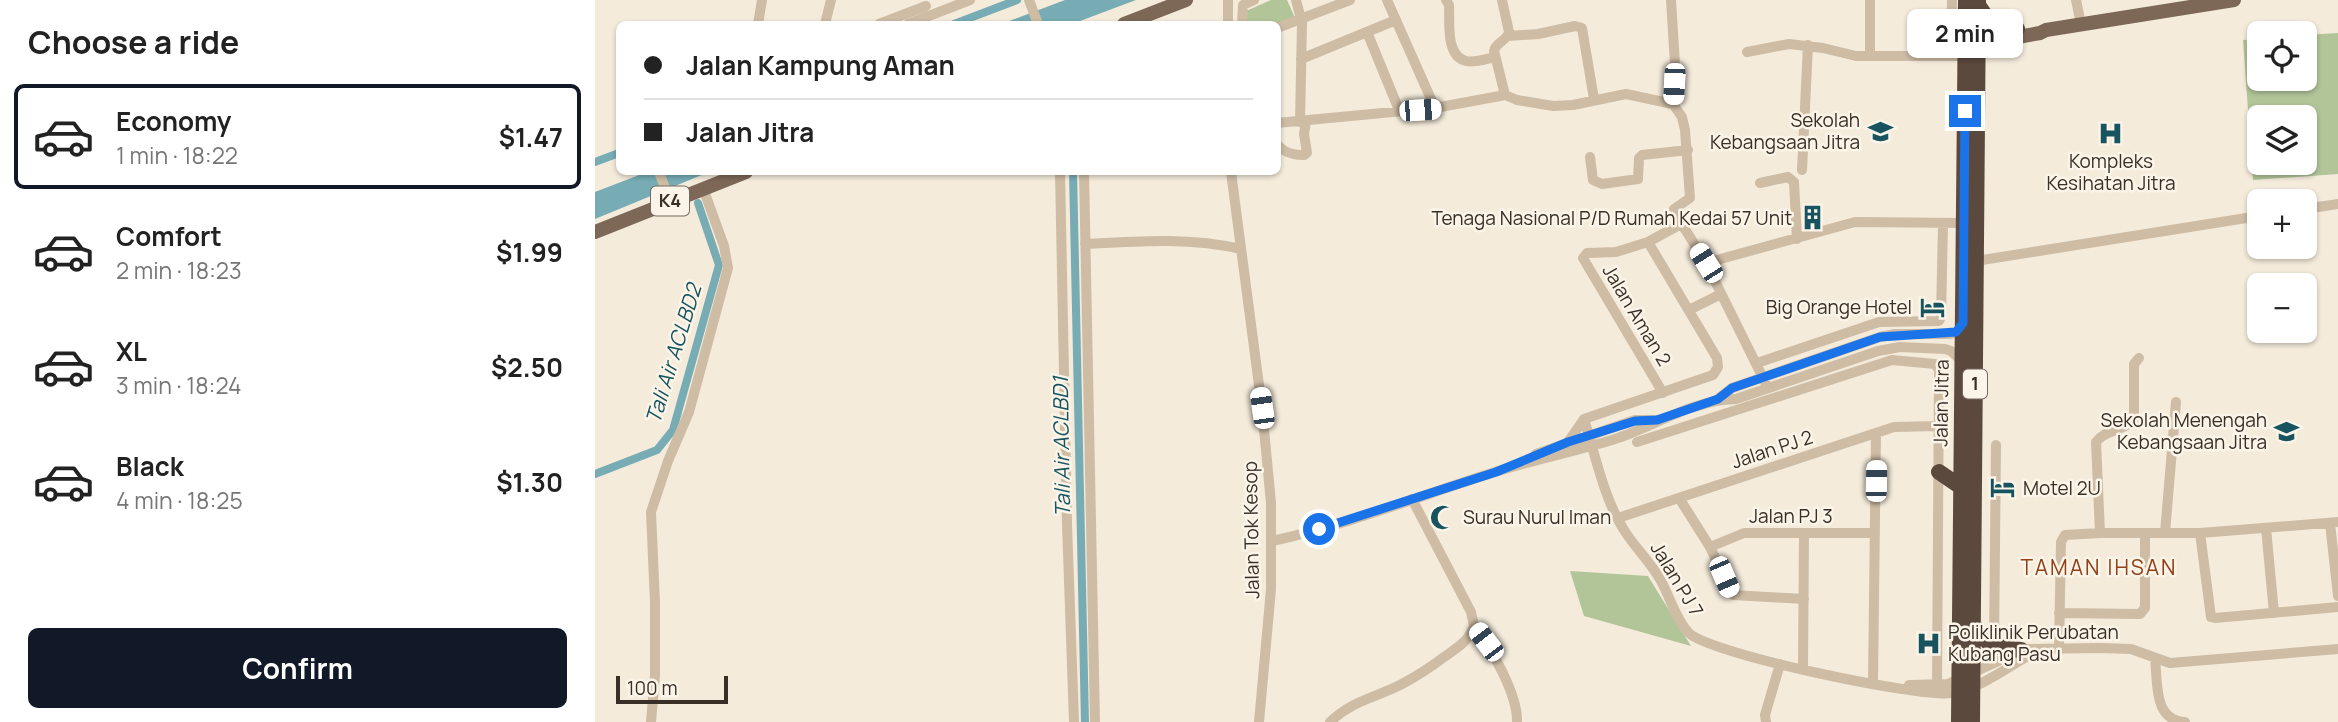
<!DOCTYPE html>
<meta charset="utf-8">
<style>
body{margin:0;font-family:Manrope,sans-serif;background:#f2f2f2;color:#222;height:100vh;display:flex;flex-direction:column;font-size:26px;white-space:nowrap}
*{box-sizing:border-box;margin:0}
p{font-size:23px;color:#767676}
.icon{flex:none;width:38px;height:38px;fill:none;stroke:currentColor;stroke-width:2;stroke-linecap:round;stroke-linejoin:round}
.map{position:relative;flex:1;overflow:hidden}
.drawer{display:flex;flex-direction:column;background:#fff;width:595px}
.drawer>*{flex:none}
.top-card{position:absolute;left:21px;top:21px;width:665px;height:154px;border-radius:10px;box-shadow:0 2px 5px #0004;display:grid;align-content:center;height:154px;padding:0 28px;background:#fff}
.tools{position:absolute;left:1652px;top:21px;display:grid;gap:14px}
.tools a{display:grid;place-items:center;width:70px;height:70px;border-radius:10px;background:#fff;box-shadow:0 2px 5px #0004;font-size:35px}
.scale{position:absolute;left:21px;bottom:18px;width:112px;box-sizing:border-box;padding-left:7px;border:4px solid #392f27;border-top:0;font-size:19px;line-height:24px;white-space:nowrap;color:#392f27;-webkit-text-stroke:5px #fbf4e8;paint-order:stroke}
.end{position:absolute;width:32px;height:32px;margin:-16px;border:9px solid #1a73e8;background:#fff;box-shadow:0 0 0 4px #fff}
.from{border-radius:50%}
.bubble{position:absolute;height:49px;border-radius:10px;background:#fff;box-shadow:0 2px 5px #0004;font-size:23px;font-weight:700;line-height:49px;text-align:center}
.car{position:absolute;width:21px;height:42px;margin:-21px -10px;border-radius:9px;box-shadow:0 0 5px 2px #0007;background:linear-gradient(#fff 24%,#345 0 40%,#fff 0 76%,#345 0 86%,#fff 0)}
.top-card b{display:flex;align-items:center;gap:24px;height:66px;font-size:26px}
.top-card b+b{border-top:2px solid #e0e0e0}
.top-card i{width:18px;height:18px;background:#222}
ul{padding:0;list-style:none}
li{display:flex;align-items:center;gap:21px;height:105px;margin:0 14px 10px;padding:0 14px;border:4px solid transparent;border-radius:10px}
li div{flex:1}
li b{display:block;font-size:26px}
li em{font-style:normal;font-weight:700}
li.on{border-color:#111827}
li>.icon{width:63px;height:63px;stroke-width:1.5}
h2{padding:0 28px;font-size:32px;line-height:84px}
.cta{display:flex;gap:14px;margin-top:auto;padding:14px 28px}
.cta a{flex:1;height:80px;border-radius:10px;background:#111827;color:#fff;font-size:28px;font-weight:700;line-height:80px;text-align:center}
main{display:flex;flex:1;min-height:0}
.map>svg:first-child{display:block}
.green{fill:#b2c599;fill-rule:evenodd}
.water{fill:#77acb5}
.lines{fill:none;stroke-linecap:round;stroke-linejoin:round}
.canal{stroke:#77acb5;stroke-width:8}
.minor{stroke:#cebca5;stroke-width:10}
.major{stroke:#7d6757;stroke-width:14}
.highway{stroke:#5b493d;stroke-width:16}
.route{stroke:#1a73e8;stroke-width:9}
.labels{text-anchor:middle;stroke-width:5;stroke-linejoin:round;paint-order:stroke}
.shield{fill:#fbf4e8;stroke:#736a61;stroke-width:2}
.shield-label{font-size:18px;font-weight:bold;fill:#392f27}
.poi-label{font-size:19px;fill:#392f27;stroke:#fbf4e8;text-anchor:end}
.street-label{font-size:19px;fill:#392f27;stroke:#fbf4e8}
.water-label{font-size:21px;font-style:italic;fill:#18545f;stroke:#fbf4e8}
.neighbourhood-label{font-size:21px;letter-spacing:2px;fill:#914018;stroke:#fbf4e8}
</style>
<main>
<section class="drawer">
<h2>Choose a ride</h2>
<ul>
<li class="on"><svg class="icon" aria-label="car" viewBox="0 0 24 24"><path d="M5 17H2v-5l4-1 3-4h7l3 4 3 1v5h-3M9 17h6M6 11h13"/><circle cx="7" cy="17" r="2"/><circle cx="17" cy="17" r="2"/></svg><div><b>Economy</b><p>1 min · 18:22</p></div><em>$1.47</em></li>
<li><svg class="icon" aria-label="car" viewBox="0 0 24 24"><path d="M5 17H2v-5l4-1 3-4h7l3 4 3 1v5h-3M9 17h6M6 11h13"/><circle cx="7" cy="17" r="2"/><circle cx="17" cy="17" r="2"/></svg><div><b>Comfort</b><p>2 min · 18:23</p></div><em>$1.99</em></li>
<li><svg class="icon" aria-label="car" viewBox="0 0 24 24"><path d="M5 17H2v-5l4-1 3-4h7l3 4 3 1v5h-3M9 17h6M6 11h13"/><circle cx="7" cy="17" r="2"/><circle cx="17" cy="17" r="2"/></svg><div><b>XL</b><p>3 min · 18:24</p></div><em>$2.50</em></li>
<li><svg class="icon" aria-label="car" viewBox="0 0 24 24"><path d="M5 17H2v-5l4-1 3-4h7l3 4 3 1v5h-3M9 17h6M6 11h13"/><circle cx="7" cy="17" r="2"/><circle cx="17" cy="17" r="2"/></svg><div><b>Black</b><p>4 min · 18:25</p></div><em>$1.30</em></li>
</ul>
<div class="cta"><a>Confirm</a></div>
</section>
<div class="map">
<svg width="1743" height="722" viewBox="0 0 1743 722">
<rect width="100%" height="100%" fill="#f4ebdb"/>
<path class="green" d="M676 0H692L700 18 682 24H649L651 11Z
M1743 33V174L1658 180 1648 40 1664 39V79H1710V35ZM1710 117V163H1664V117Z
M975 571 1053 576 1096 646 989 616Z"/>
<path class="water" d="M470 0H541L477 24H406Z
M52 172H114L0 219V192Z"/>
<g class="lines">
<path class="canal" d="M359 24 422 0
M0 162 24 153
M478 172 490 722
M0 474 62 450 78 430 124 265 103 203"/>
<path class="minor" d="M434 0 443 24
M701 0 707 23 705 122
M792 0 840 108
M851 0 854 5C855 21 850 56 871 61 879 63 891 59 900 57
M907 0 914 32C912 41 901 42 899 51L910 95 922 100 958 106 978 105 1031 94 1078 104
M1076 0 1080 64 1078 104 1087 117 1090 130 1095 198 1079 209 1080 213 1111 263 1173 388
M1481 0 1486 24
M163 24 167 0
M230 24 236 0
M284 24 331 6
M313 24 375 0
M633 24V0
M647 24 648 5 659 0
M682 28 755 0
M772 32 804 110
M913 36 943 34 980 26 987 28 999 99
M1152 52 1194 44 1228 48 1261 56H1371
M1275 56V0
M1356 56 1357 0
M706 59 801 20
M682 123 840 108 910 95
M682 144C689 153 698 155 709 155L712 153 709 134 711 121
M995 157 998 180 1007 184 1043 179 1044 158 1047 155 1093 150
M1207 170 1213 45
M64 172 75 201
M465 172 472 524 479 722
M489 172 500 722
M636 172 667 408 676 503V589L664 722
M1165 183 1193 177 1199 182 1202 239
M1710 209 1743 204
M1053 242 1021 252 992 253 988 258 1068 393
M490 244C543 241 595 237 646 249
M1381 261 1664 216
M1111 263 1260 222 1369 223
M1094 310 1126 294
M1162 363 1284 322 1344 321 1346 317 1348 224
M1123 399 1137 388 1285 337 1300 334H1356L1363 331 1368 323
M989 419C1000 454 1009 499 1029 530 1040 548 1056 562 1066 581 1075 597 1081 620 1094 633 1115 654 1325 698 1357 693 1384 689 1410 669 1433 656L1436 651
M973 442 989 419 1118 375 1123 367 1122 358 1053 242 1086 224
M1042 442 1297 360 1340 364 1344 370 1342 685
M941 454 1040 420H1060
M1084 498 1115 547 1138 595 1209 599
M1023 518 1299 427 1344 426
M1735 523 1743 596
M1671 528 1679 613
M1505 533 1501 442C1510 429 1530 432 1539 418V364L1544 358
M1570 533 1581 402
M1605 533 1616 617 1620 618 1743 607
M677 541C752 525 824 496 897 473 937 460 979 452 1020 439 1060 426 1097 400 1141 399L1283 351 1305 347 1350 349 1356 351 1368 362
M1115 547 1149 533H1280
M1464 613 1545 614 1550 608V533
M879 626C896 647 923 695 922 722
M1399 646 1401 445
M1464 648 1466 542 1470 535 1505 533H1605L1743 522
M1560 659C1563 683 1558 720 1590 722
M1208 669 1209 534
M1278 683 1281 433
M1314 685 1353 684 1430 649 1504 648 1536 649 1575 663 1743 649
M56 722 60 675V603L56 512 73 461 94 412 133 268 129 246 108 188
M735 722C758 700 780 698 807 684 822 676 836 667 849 657 862 648 874 641 879 626L876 612 817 499
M1171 722 1170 715 1185 664"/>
<path class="major" d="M529 24 591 0
M1372 46 1445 33 1451 30 1639 0
M0 232 151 172"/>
<path class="highway" d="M1383 5 1396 24 1422 29
M1344 472 1366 487
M1378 624C1392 647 1401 648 1426 650
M1364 722 1371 0
M1377 722 1383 0"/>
</g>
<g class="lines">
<path class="route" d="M724 529 901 472 973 442 1040 421 1062 420 1123 399 1137 388 1285 337 1361 332 1368 323 1370 111"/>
</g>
<defs>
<symbol id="school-bare" viewBox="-9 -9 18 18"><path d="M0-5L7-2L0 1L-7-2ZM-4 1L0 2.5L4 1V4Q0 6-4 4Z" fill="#18545f" stroke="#fbf4e8" stroke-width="2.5" paint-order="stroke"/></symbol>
<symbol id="hospital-bare" viewBox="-9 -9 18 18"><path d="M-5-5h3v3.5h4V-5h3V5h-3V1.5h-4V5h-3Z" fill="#18545f" stroke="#fbf4e8" stroke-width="2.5" paint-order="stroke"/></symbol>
<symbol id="building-bare" viewBox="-9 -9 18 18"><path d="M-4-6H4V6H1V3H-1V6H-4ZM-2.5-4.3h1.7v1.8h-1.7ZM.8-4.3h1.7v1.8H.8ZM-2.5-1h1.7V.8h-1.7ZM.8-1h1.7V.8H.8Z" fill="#18545f" stroke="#fbf4e8" stroke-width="2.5" paint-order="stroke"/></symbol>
<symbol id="hotel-bare" viewBox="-9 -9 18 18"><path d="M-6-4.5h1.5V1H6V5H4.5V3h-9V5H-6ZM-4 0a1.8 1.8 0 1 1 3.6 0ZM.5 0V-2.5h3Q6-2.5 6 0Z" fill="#18545f" stroke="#fbf4e8" stroke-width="2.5" paint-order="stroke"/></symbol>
<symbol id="mosque-bare" viewBox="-9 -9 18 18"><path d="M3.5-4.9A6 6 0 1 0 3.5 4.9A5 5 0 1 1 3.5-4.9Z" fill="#18545f" stroke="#fbf4e8" stroke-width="2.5" paint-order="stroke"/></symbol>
</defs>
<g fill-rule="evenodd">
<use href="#school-bare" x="1268" y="114" width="35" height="35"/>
<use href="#hospital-bare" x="1498" y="116" width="35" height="35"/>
<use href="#building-bare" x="1200" y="200" width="35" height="35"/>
<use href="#hotel-bare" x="1320" y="290" width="35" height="35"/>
<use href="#school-bare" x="1674" y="414" width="35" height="35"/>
<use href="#hotel-bare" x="1390" y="470" width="35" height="35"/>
<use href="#mosque-bare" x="830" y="500" width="35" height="35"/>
<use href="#hospital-bare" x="1316" y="626" width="35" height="35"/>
</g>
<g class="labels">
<g class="shield">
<rect x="56" y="186.5" width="38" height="29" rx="5"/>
<rect x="1368" y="369.5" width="24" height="29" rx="5"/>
</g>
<g class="shield-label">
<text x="75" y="207">K4</text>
<text x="1380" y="390">1</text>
</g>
<g class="poi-label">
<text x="1265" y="127">Sekolah<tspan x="1265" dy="22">Kebangsaan Jitra</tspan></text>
<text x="1516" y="168" text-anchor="middle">Kompleks<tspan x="1516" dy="22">Kesihatan Jitra</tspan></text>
<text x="1197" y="225">Tenaga Nasional P/D Rumah Kedai 57 Unit</text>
<text x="1317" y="314">Big Orange Hotel</text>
<text x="1672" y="427">Sekolah Menengah<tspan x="1672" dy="22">Kebangsaan Jitra</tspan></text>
<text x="1428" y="495" text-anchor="start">Motel 2U</text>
<text x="868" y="524" text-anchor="start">Surau Nurul Iman</text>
<text x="1353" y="639" text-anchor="start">Poliklinik Perubatan<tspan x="1353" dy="22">Kubang Pasu</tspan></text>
</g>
<g class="street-label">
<text transform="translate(1042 315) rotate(59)" y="7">Jalan Aman 2</text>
<text transform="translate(1346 403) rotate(-89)" y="7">Jalan Jitra</text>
<text transform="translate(1177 449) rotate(-18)" y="7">Jalan PJ 2</text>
<text x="1196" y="523">Jalan PJ 3</text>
<text transform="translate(656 530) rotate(-91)" y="7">Jalan Tok Kesop</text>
<text transform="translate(1082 579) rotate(59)" y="7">Jalan PJ 7</text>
</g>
<g class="water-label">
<text transform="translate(79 354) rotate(-73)" y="7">Tali Air ACLBD2</text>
<text transform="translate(467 447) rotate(-91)" y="7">Tali Air ACLBD1</text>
</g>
<g class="neighbourhood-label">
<text x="1504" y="575">TAMAN IHSAN</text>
</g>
</g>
</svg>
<div class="tools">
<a><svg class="icon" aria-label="locate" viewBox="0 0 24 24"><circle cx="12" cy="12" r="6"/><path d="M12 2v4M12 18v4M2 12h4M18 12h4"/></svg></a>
<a><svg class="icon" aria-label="layers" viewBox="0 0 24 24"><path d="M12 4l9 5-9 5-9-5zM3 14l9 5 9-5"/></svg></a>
<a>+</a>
<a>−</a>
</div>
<div class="scale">100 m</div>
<i class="end from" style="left:724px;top:529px"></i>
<i class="end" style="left:1370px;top:111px"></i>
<div class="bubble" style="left:1312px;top:9px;width:116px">2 min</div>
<i class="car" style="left:1079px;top:84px;rotate:183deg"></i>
<i class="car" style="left:825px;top:110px;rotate:86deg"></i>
<i class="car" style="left:1111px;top:263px;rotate:328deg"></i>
<i class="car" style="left:667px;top:408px;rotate:352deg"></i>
<i class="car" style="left:1281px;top:481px;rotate:1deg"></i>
<i class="car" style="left:1129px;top:577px;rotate:157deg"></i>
<i class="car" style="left:891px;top:642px;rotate:323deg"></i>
<div class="top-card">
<b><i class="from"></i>Jalan Kampung Aman</b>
<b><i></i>Jalan Jitra</b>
</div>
</div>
</main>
